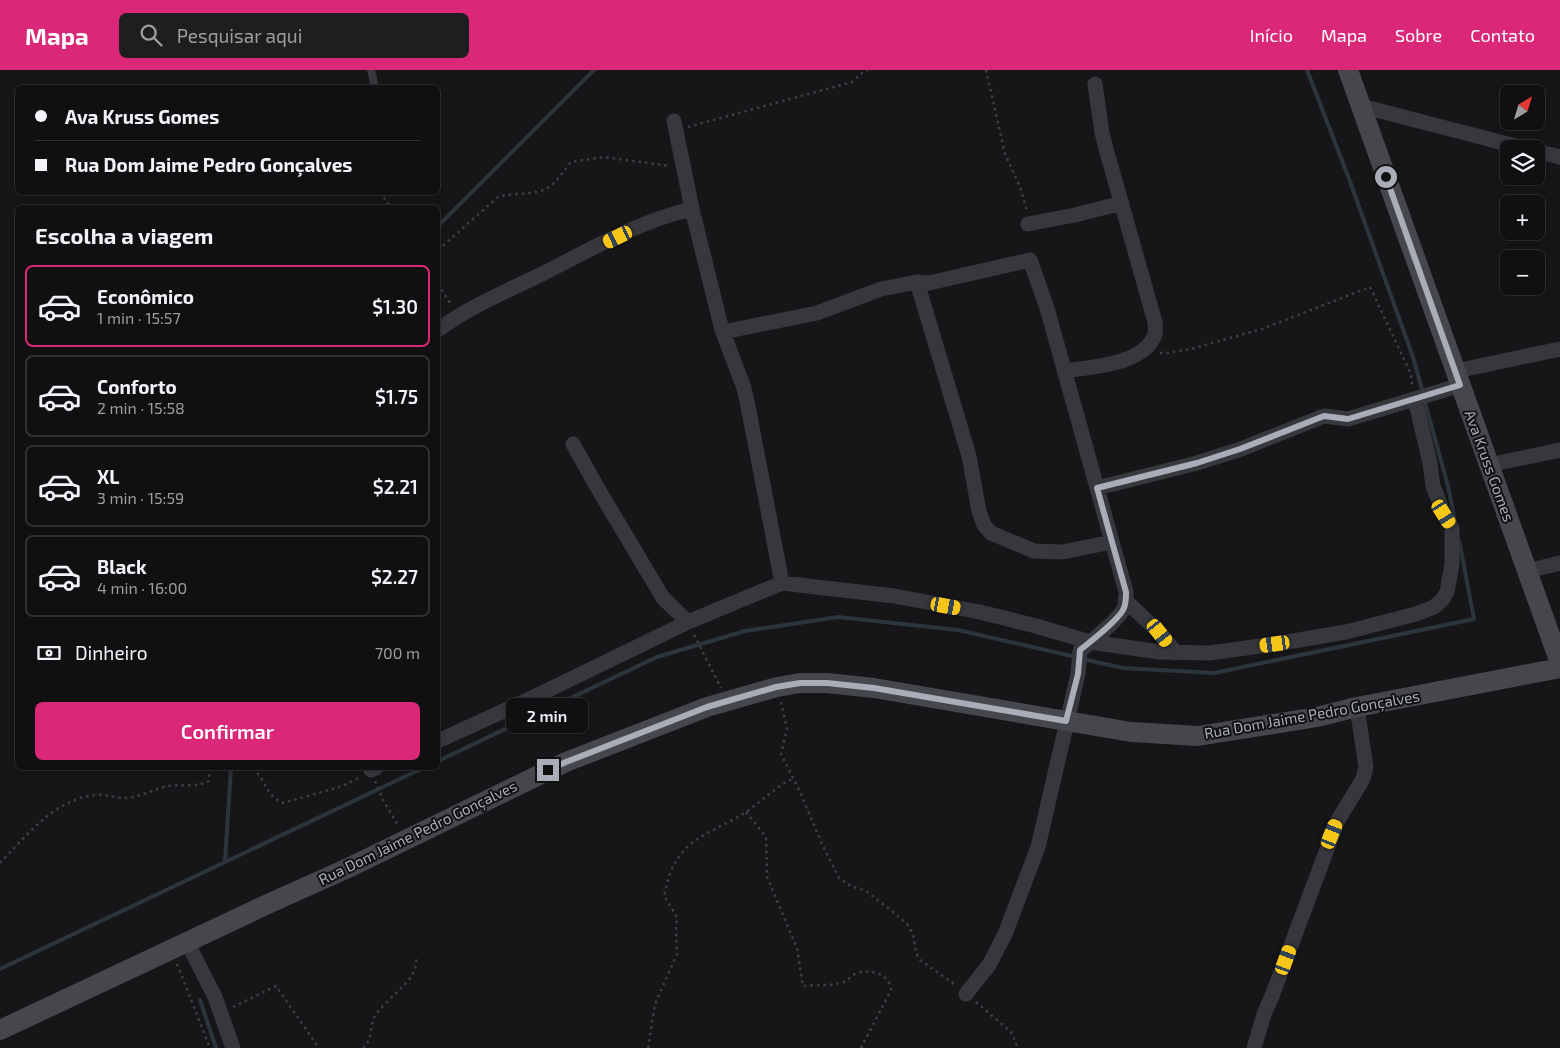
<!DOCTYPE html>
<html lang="pt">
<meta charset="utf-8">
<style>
body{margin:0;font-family:"Exo 2",sans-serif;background:#1e1e20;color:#f1f3f6;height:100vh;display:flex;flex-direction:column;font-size:19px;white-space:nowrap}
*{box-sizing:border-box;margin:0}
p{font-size:16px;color:#9c9d9f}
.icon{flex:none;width:28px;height:28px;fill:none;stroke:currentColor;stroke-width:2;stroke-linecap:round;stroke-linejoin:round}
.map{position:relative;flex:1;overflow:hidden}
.panel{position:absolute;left:15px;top:135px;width:425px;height:565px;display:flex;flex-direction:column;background:#101012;border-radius:8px;box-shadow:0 2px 8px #0003,0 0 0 1px #303032}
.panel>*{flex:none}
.guide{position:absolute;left:15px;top:15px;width:425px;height:110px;border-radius:8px;box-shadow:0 2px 8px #0003,0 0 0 1px #303032;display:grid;align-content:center;height:110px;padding:0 20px;background:#101012}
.needle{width:32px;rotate:38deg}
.buttons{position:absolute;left:1500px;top:15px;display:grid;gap:10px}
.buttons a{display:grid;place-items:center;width:45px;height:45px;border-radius:8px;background:#101012;box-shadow:0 2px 8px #0003,0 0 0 1px #303032;font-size:25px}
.end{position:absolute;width:22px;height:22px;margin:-11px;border:6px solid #a8adb8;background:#111;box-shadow:0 0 0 2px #111}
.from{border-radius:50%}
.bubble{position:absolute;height:35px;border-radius:8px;background:#101012;box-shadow:0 2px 8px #0003,0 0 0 1px #303032;font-size:16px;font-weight:600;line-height:35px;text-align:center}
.car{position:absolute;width:15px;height:30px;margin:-15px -8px;border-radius:6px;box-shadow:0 0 4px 1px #0007;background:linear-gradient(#f5c518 24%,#345 0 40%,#f5c518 0 76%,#345 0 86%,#f5c518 0)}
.guide b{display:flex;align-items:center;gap:18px;height:48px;font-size:19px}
.guide b+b{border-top:1px solid #303032}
.guide i{width:12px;height:12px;background:#f1f3f6}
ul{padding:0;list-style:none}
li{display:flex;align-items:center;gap:15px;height:82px;margin:0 10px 8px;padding:0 10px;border:2px solid #303032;border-radius:8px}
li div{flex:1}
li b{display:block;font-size:19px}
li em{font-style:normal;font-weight:600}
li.on{border-color:#db2777}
li>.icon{width:45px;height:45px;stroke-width:1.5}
h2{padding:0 20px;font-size:22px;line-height:60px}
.pay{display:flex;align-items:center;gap:12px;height:55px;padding:0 20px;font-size:19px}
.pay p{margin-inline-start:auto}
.action{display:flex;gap:10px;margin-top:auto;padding:10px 20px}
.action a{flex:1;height:58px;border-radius:8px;background:#db2777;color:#fff;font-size:20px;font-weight:600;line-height:58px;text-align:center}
header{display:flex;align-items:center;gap:30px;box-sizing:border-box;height:70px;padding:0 25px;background:#db2777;color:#fff}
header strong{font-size:24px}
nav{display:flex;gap:28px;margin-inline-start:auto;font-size:18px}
.search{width:350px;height:45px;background:#1e1e20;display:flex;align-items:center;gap:12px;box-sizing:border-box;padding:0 18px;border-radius:8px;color:#9c9d9f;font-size:19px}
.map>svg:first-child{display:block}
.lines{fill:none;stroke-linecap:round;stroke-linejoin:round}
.stream{stroke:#2c353c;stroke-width:4}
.path{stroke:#3d3f44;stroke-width:2.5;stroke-dasharray:2.5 4;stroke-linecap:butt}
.lane{stroke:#37383d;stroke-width:8}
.street{stroke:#37383d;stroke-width:15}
.secondary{stroke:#45474d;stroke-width:20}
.route{stroke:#a8adb8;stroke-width:6}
.labels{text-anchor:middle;stroke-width:4;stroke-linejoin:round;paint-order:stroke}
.street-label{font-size:15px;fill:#a8adb8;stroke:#111113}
</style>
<header>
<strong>Mapa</strong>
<div class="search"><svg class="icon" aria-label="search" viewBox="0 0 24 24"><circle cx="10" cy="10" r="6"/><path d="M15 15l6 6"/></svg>Pesquisar aqui</div>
<nav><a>Início</a><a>Mapa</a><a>Sobre</a><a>Contato</a></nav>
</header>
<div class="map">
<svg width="1560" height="978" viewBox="0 0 1560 978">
<rect width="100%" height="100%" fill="#161618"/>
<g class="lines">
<path class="stream" d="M1307 0 1348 106 1413 287 1423 323
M438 156 594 0
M1424 329 1448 416 1455 451
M1083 589 1123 598 1214 603 1474 549 1459 470
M438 691 657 587 745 561 838 547 958 560 1076 587
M225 791 231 698
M0 899 423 698
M200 930 216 978"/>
<path class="path" d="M986 0 1005 84 1020 117 1027 141
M688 57 852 12 862 3 868 0
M380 122 391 138
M438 180 498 127C513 122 536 126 549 117 557 112 564 100 571 92L604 87 670 96
M438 214 452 236
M1160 283H1167L1191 279 1262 259 1370 217 1411 304 1412 315
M694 565 721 618
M781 632 787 659 781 684 800 722 823 776 839 808 851 816 866 821 892 841 907 854 913 864 916 883 920 890 957 916
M253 698C265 709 266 726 283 733L343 716 360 707
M375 711 383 730 398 755
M746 742 766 767 767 807 797 878 803 916C815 915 828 916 840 913 846 912 848 909 853 905 867 897 890 903 891 920L861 978
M0 793C27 765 53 731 94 725 105 723 116 729 128 728 142 726 154 719 168 716 182 714 197 718 209 711L210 698
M177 894 210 978
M976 932 1011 962 1018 978
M233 937 276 916 319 978
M363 978C373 970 369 957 375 946 384 931 410 915 415 899 416 896 416 891 417 888
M648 978 655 934 677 884 676 861 677 847 664 826C667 814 669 803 675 793 689 766 722 758 746 742 762 731 774 718 792 709"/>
<path class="lane" d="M371 0 375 18"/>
<path class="street" d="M1361 36 1527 79
M674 51 692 139 722 260 744 318 747 331 782 513
M1536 81 1560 87
M1028 154 1075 145 1122 133
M917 212 969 386 979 441 984 455 991 463 1034 481 1062 482 1112 472
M438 260C469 237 507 221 542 204 590 180 639 151 692 139
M723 262 817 243 881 219 917 212 929 213 1030 190 1047 238 1126 522C1126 527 1126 533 1124 538 1120 549 1090 572 1080 581L1078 604 1038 777 1005 864 989 895 966 924
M1064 301C1090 297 1145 295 1155 264 1156 261 1155 256 1155 252L1108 86 1102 63 1095 14
M1456 301 1560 279
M573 374 597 417 663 528 688 552
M1489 395 1560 380
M1097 418 1197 393 1241 379 1324 346 1348 349 1461 315
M1527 501 1560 493
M1125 530 1160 563 1176 583
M438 671 536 626 688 552 782 513 894 526 980 542 1036 556 1090 572 1160 582 1210 583 1275 574 1346 562 1416 544 1434 537 1442 530 1447 522 1452 494V458L1444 444 1433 416 1430 393 1415 329
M371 700 376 698
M187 872 215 927 233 978
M1254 978 1264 944 1272 926 1338 750 1363 709 1366 697 1357 637"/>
<path class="secondary" d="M1348 0 1560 593
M0 960 270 833 348 798 566 692 707 637 777 617 800 613H827L874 618 1131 662 1198 666 1317 647 1357 637 1560 598"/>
</g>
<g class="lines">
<path class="route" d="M548 700 566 692 707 637 776 617 800 613H827L874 618 1066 651 1078 604 1080 580C1090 572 1120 549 1124 538 1126 533 1126 527 1126 522L1097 418 1197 393 1240 379 1324 346 1348 349 1460 315 1386 107"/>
</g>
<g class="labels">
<g class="street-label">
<text transform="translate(1489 396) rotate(70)" y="5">Ava Kruss Gomes</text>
<text transform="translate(1312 645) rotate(-10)" y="5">Rua Dom Jaime Pedro Gonçalves</text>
<text transform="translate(418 763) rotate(-26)" y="5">Rua Dom Jaime Pedro Gonçalves</text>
</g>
</g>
</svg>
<div class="buttons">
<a><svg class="needle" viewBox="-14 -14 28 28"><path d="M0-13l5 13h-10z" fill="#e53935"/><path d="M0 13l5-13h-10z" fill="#9c9d9f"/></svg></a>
<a><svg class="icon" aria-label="layers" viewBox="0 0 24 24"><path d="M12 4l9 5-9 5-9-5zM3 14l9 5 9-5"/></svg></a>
<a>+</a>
<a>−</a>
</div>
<i class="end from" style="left:1386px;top:107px"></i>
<i class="end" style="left:548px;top:700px"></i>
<div class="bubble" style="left:506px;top:628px;width:82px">2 min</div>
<i class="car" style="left:618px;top:167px;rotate:244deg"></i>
<i class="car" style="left:1444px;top:444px;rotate:148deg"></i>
<i class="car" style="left:946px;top:536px;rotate:100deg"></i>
<i class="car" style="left:1160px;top:563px;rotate:141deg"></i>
<i class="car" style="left:1275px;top:574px;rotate:262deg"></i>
<i class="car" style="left:1332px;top:764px;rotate:22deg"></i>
<i class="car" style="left:1286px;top:890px;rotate:20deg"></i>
<div class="guide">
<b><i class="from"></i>Ava Kruss Gomes</b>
<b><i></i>Rua Dom Jaime Pedro Gonçalves</b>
</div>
<section class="panel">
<h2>Escolha a viagem</h2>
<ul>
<li class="on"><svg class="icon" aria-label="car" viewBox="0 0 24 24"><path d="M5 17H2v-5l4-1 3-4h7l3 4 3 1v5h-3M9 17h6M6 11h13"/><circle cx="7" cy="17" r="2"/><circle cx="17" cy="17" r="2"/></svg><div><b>Econômico</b><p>1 min · 15:57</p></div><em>$1.30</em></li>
<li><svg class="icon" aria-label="car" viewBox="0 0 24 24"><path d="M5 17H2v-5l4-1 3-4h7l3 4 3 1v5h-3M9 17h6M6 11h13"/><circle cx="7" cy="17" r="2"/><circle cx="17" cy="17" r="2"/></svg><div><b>Conforto</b><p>2 min · 15:58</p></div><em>$1.75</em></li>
<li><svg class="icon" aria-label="car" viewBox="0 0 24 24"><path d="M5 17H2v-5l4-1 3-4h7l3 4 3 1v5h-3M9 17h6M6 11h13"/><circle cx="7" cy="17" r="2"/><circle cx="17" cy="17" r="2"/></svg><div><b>XL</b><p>3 min · 15:59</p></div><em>$2.21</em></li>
<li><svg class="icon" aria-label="car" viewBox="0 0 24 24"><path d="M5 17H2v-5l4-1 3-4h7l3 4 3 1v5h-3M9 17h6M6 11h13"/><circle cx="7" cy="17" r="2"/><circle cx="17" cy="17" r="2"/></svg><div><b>Black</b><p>4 min · 16:00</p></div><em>$2.27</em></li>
</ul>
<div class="pay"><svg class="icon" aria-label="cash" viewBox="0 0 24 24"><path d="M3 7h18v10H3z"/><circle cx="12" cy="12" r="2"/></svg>Dinheiro<p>700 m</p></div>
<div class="action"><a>Confirmar</a></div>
</section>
</div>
